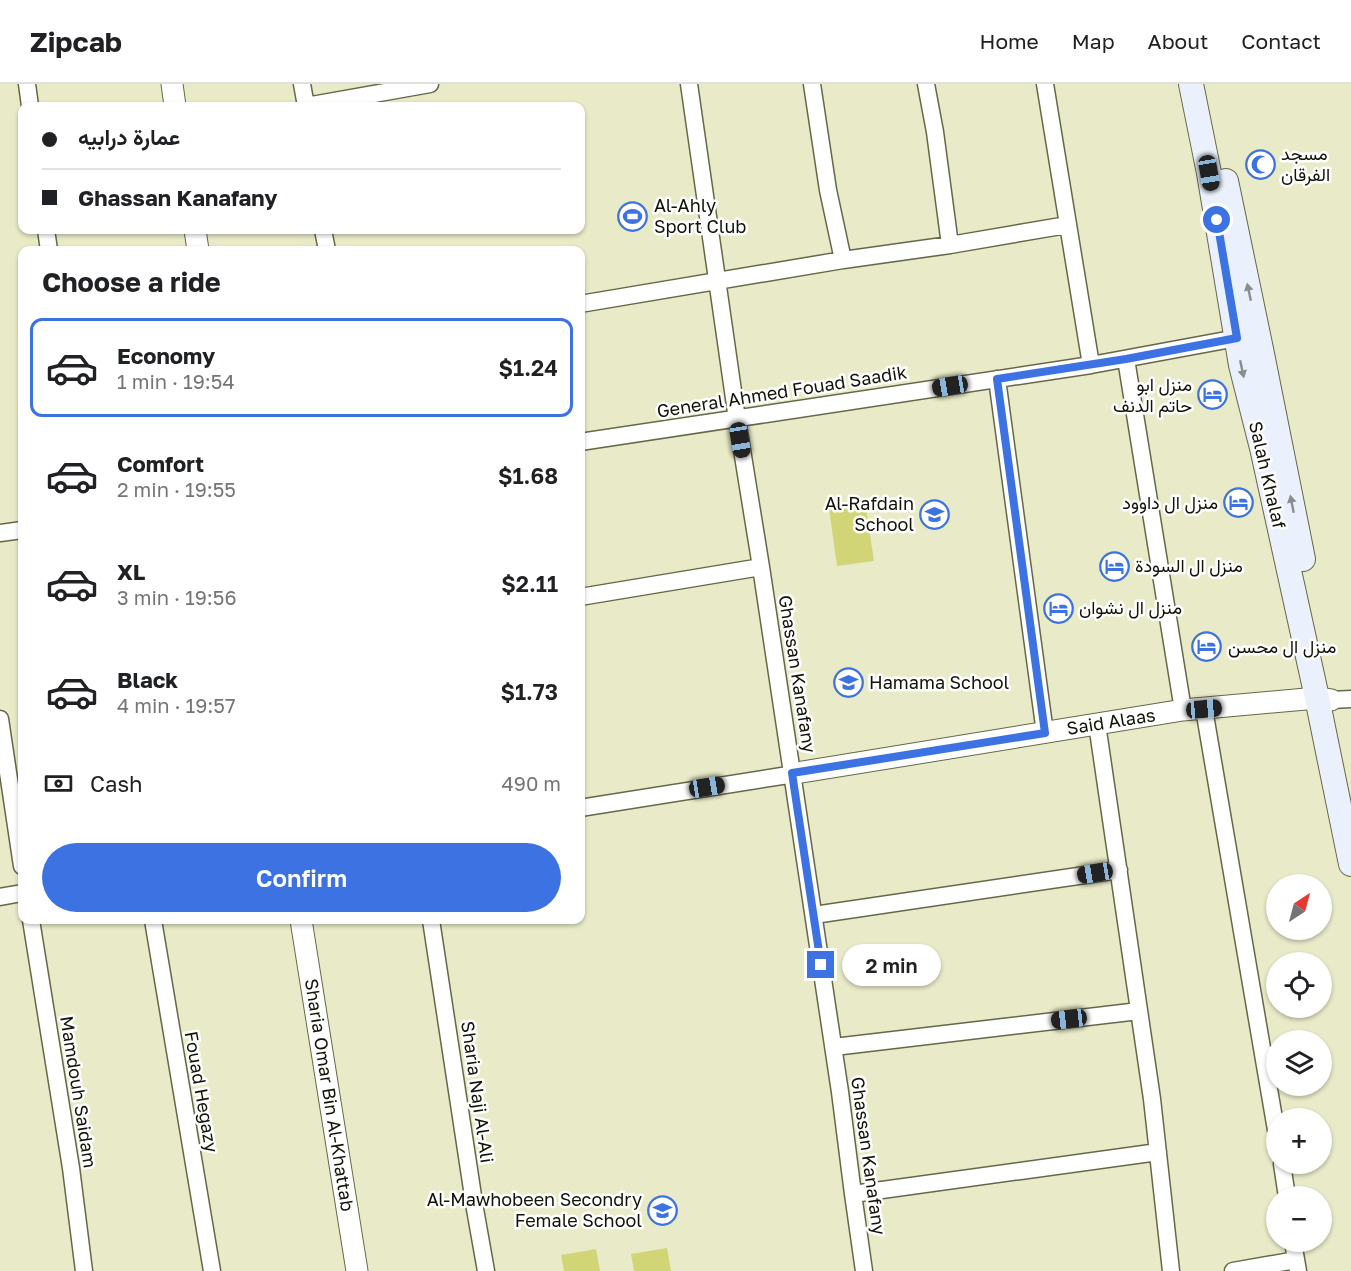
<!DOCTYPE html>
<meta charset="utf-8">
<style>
body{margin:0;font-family:"Golos Text",Vazirmatn,sans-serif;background:#f6f6f6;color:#202124;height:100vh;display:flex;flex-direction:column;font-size:22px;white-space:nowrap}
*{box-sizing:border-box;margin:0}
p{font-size:20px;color:#757577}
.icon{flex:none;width:33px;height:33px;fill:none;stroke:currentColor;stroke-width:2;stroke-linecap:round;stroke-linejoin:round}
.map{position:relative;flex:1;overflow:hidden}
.drawer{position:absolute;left:18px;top:162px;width:567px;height:678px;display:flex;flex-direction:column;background:#fff;border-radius:12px;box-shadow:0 2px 4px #0004}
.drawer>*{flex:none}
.guide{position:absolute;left:18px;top:18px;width:567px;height:132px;border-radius:12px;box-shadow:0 2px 4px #0004;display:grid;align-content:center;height:132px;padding:0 24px;background:#fff}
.needle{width:39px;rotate:36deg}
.buttons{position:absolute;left:1266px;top:790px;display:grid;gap:12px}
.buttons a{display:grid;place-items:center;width:66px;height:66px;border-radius:50%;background:#fff;box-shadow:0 2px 4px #0004;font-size:30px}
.end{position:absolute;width:27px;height:27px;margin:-14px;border:8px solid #3c72e2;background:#fff;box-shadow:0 0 0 3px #fff}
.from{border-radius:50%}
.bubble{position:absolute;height:42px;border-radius:21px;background:#fff;box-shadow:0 2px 4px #0004;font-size:20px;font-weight:600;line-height:42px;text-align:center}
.car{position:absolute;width:18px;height:36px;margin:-18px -9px;border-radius:8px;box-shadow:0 0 4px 2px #0007;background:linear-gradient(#222 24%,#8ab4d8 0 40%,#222 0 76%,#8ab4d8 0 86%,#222 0)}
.guide b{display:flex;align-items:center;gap:21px;height:57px;font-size:22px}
.guide b+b{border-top:2px solid #e0e0e0}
.guide i{width:15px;height:15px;background:#202124}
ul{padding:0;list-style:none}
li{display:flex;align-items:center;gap:18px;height:99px;margin:0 12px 9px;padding:0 12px;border:3px solid transparent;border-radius:12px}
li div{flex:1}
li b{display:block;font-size:22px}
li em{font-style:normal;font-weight:600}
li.active{border-color:#3c72e2}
li>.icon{width:54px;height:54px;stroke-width:1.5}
h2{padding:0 24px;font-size:27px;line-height:72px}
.pay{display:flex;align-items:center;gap:15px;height:66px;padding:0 24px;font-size:22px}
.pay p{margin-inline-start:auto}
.cta{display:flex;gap:12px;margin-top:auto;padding:12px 24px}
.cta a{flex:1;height:69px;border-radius:36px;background:#3c72e2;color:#fff;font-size:24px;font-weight:600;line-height:69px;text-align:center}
header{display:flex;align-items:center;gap:36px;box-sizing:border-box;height:84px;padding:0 30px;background:#fff;border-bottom:2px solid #e0e0e0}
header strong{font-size:28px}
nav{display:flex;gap:33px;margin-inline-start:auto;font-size:21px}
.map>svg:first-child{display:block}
.green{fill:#d2d576}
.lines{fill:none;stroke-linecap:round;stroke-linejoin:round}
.minor-casing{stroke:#666749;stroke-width:19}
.tertiary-casing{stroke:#666749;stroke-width:23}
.secondary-casing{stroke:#666749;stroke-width:26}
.minor{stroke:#fff;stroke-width:16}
.tertiary{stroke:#fff;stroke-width:21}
.secondary{stroke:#eaf1fc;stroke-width:24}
.oneway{fill:#898d8e}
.route{stroke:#3c72e2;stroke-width:8}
.labels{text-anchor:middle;stroke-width:5;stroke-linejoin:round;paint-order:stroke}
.poi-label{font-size:18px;fill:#121207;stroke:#fff;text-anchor:start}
.street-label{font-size:18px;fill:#121207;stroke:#fff}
</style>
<header>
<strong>Zipcab</strong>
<nav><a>Home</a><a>Map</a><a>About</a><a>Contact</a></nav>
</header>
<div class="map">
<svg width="1351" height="1187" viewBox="0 0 1351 1187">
<rect width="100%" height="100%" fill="#e8eac8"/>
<path class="green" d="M865 418 874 477 837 482 829 424Z
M667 1164 671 1187H634L631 1170Z
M596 1165 600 1187H564L561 1171Z"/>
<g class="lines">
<defs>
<path id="minor" d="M27 0 30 22
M302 0 306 22
M689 0 737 335 761 483 840 1008 853 1110 864 1187
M812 0 828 106 843 176
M926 0 935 48 950 161
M1045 0 1091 281
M306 22 430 0
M46 146 49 166
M323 146 327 166
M580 220 843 176 950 161 1067 141
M1126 275 1183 626
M997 295 1045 649
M580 358 1091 281 1237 254
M0 449 22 446
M580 513 761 483
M1331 616 1351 615
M1204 625 1276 1046
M0 635 22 782
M1097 640 1152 1015 1171 1187
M580 724 801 689
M0 813 22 809
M814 831 1119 786
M31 836 71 1084 84 1187
M153 836 212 1187
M431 836 475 1125 486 1187
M834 963 1139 927
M1282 1080 1287 1113
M853 1110 1158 1068
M1293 1158 1298 1187
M1233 1187 1296 1176"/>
<path id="tertiary" d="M172 0 175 22
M195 146 198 166
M802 688 1183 626 1317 614 1331 616
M301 836 357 1187"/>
<path id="secondary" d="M1191 0 1209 89 1241 281 1262 364 1316 609 1351 780
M1226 97 1261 265 1303 475"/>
</defs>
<use href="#minor" class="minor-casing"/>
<use href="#tertiary" class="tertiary-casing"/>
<use href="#secondary" class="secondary-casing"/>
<use href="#minor" class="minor"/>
<use href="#tertiary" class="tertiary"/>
<use href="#secondary" class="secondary"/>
</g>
<defs><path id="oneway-solid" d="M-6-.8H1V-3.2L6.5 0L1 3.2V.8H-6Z" transform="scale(1.5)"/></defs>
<g class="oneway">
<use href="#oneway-solid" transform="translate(1249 208) rotate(-102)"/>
<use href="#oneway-solid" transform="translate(1242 285) rotate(78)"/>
<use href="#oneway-solid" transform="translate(1292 420) rotate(-101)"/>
</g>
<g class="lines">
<path class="route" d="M821 881 792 689 1045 649 997 295 1126 275 1237 254 1217 136"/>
</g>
<defs>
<symbol id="mosque-ring" viewBox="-11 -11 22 22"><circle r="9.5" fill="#fff" stroke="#3c72e2" stroke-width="1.5"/><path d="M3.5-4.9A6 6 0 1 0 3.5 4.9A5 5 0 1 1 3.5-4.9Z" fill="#3c72e2"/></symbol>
<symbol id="stadium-ring" viewBox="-11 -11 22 22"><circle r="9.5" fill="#fff" stroke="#3c72e2" stroke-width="1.5"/><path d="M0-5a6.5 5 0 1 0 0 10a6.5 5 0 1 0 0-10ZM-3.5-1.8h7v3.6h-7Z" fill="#3c72e2"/></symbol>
<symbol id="hotel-ring" viewBox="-11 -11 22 22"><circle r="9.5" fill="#fff" stroke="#3c72e2" stroke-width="1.5"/><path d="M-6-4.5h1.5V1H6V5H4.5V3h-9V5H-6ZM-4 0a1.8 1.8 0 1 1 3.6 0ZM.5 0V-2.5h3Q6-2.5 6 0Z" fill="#3c72e2"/></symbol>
<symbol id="school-ring" viewBox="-11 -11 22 22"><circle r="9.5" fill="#fff" stroke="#3c72e2" stroke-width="1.5"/><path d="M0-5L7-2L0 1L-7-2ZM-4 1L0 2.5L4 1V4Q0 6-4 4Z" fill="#3c72e2"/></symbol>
</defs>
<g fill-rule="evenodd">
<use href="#mosque-ring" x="1244" y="64" width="33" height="33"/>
<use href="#stadium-ring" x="616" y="116" width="33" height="33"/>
<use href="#hotel-ring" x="1196" y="294" width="33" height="33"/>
<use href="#hotel-ring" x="1222" y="402" width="33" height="33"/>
<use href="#school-ring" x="918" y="414" width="33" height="33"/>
<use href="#hotel-ring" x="1098" y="466" width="33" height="33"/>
<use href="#hotel-ring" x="1042" y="508" width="33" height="33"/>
<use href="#hotel-ring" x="1190" y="546" width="33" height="33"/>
<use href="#school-ring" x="832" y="582" width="33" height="33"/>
<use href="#school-ring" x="646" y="1110" width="33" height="33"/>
</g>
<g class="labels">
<g class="poi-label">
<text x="1281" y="76">مسجد<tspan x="1281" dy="21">الفرقان</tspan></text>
<text x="654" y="128">Al-Ahly<tspan x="654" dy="21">Sport Club</tspan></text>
<text x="1192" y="307" text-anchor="end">منزل ابو<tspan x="1192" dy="21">حاتم الدنف</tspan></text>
<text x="1218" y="425" text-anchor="end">منزل ال داوود</text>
<text x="914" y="426" text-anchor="end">Al-Rafdain<tspan x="914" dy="21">School</tspan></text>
<text x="1135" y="488">منزل ال السودة</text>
<text x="1079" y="530">منزل ال نشوان</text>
<text x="1228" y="569">منزل ال محسن</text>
<text x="869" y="605">Hamama School</text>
<text x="642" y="1122" text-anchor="end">Al-Mawhobeen Secondry<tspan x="642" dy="21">Female School</tspan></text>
</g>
<g class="street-label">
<text transform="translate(782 308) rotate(-9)" y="6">General Ahmed Fouad Saadik</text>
<text transform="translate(1267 391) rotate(77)" y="6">Salah Khalaf</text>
<text transform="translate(797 590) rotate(81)" y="6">Ghassan Kanafany</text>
<text transform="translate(1111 638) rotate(-9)" y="6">Said Alaas</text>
<text transform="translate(78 1008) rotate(81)" y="6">Mamdouh Saidam</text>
<text transform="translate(201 1008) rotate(80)" y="6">Fouad Hegazy</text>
<text transform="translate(477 1008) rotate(82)" y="6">Sharia Naji Al-Ali</text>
<text transform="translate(329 1011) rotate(81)" y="6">Sharia Omar Bin Al-Khattab</text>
<text transform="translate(868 1072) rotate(82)" y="6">Ghassan Kanafany</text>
</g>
</g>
</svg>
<div class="buttons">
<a><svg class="needle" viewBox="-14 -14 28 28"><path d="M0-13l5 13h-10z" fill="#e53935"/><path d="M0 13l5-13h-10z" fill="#757577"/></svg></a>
<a><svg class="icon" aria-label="locate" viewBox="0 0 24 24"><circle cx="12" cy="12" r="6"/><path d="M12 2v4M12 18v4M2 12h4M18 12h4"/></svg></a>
<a><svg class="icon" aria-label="layers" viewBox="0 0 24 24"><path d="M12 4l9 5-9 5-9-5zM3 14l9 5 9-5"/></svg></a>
<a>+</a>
<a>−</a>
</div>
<i class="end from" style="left:1217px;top:136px"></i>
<i class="end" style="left:821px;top:881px"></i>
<div class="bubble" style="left:842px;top:860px;width:99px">2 min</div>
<i class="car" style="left:1209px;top:89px;rotate:170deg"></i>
<i class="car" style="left:950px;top:302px;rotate:261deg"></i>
<i class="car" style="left:740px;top:356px;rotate:171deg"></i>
<i class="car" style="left:1204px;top:625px;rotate:85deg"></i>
<i class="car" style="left:707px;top:703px;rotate:81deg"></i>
<i class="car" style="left:1095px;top:789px;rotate:261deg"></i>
<i class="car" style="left:1069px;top:935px;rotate:263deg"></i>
<div class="guide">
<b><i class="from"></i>عمارة درابيه</b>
<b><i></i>Ghassan Kanafany</b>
</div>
<section class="drawer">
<h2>Choose a ride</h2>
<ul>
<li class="active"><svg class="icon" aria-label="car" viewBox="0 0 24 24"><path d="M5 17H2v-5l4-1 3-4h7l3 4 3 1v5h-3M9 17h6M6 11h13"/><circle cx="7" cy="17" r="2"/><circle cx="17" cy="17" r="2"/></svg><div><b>Economy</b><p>1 min · 19:54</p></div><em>$1.24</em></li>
<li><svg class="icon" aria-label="car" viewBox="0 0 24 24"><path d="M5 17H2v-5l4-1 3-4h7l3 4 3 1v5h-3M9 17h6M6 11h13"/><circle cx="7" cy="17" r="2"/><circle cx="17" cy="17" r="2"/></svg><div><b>Comfort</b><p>2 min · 19:55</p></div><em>$1.68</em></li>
<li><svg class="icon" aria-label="car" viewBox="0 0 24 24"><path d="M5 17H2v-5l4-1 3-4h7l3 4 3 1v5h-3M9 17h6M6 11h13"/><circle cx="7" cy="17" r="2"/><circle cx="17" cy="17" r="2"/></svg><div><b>XL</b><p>3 min · 19:56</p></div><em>$2.11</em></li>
<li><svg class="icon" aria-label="car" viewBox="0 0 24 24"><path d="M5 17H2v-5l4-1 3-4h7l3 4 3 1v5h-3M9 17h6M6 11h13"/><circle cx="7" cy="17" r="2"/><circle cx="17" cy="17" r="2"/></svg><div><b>Black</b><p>4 min · 19:57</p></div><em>$1.73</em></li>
</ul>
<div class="pay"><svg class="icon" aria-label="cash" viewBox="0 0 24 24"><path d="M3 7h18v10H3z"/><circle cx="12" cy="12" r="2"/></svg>Cash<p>490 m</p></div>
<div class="cta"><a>Confirm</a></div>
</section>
</div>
